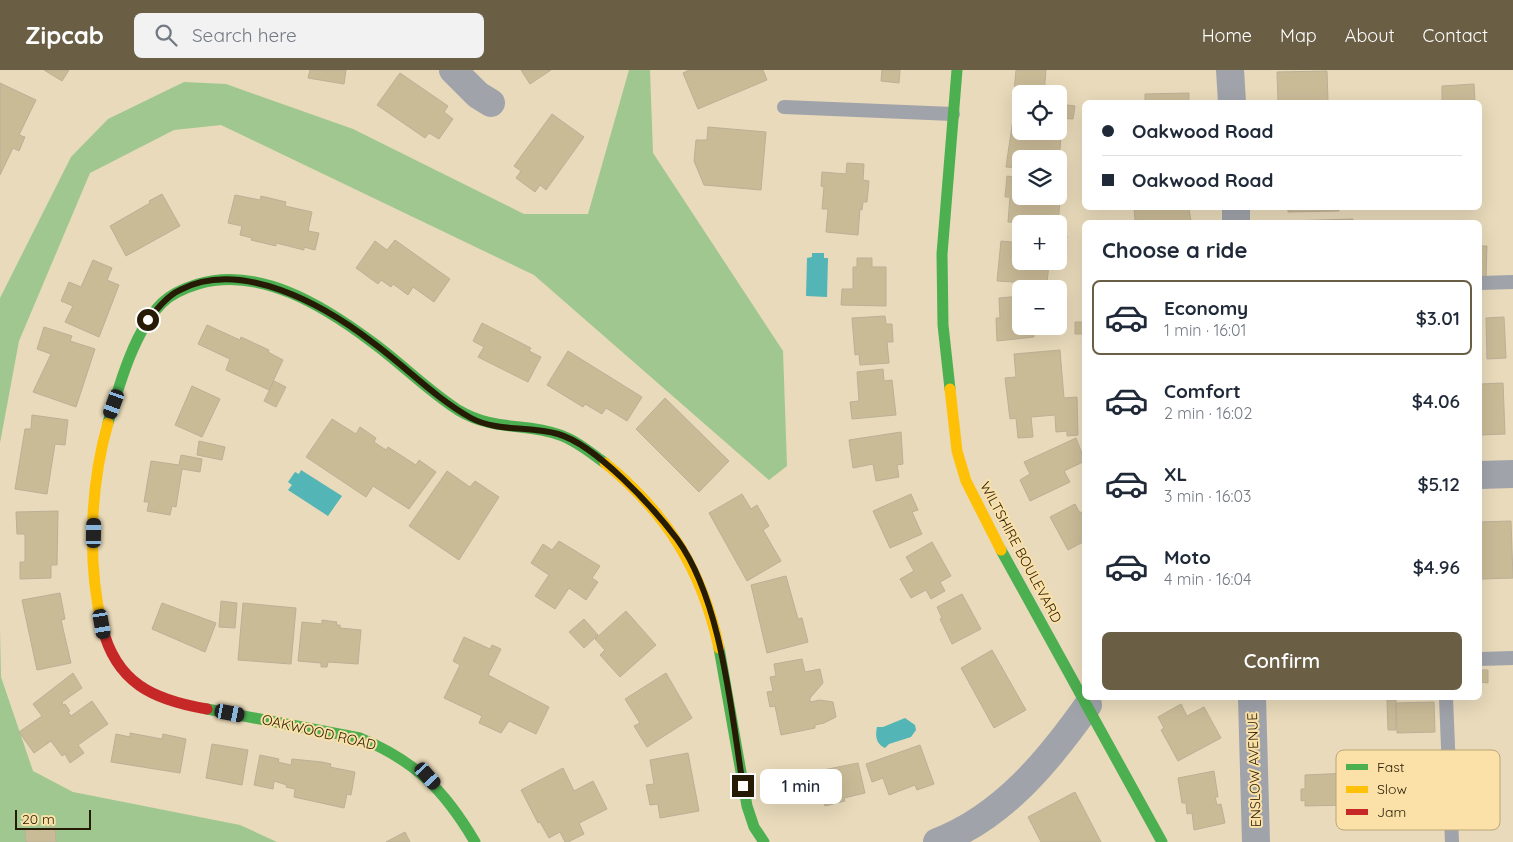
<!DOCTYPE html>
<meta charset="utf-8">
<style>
body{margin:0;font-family:Quicksand,sans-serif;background:#f2f2f3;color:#1f2937;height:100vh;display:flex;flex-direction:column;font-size:19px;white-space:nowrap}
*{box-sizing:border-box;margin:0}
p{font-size:16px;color:#747a83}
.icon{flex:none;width:28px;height:28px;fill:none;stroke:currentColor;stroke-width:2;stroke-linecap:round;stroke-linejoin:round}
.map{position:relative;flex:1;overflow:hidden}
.details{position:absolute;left:1082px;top:150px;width:400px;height:480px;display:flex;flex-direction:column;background:#fff;border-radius:8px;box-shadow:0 5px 20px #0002}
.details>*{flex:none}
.hud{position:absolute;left:1082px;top:30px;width:400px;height:110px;border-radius:8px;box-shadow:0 5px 20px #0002;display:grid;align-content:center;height:110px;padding:0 20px;background:#fff}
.controls{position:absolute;left:1012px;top:15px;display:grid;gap:10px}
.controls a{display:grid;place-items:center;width:55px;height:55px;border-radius:8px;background:#fff;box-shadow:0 5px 20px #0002;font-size:25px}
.scale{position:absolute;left:15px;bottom:12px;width:76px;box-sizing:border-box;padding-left:5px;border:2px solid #261c06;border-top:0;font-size:14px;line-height:18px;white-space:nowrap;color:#261c06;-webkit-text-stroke:4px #fbe1a7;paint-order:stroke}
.end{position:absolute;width:22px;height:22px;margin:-11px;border:6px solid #261c06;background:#fff;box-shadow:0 0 0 2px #fff}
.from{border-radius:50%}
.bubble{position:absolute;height:35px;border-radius:8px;background:#fff;box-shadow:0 5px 20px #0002;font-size:16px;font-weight:600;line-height:35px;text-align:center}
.car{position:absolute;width:15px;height:30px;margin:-15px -8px;border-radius:6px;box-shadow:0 0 4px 1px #0007;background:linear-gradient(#222 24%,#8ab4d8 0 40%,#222 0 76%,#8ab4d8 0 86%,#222 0)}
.hud b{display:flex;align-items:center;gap:18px;height:48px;font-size:19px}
.hud b+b{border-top:1px solid #e0e1e3}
.hud i{width:12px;height:12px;background:#1f2937}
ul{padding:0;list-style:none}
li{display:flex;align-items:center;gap:15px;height:75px;margin:0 10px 8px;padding:0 10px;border:2px solid transparent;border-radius:8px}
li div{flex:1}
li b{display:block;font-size:19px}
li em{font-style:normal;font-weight:600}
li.active{border-color:#6a5e45}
li>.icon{width:45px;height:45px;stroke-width:1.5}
h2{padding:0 20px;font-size:22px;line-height:60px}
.cta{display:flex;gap:10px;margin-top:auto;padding:10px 20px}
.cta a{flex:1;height:58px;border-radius:8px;background:#6a5e45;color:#fff;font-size:20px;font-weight:600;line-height:58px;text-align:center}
header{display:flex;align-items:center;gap:30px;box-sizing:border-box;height:70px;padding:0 25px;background:#6a5e45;color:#fff}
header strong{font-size:24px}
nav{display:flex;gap:28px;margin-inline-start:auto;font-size:18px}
.search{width:350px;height:45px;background:#f2f2f3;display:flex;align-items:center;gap:12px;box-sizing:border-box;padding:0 18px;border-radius:8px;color:#747a83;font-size:19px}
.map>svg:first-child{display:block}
.forest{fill:#9fc78f}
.water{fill:#54b5b6}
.building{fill:#cabb97;stroke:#bbb097}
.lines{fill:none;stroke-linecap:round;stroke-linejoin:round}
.lane{stroke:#a0a3aa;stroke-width:14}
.street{stroke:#a0a3aa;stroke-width:28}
.fast{stroke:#4caf50;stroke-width:11}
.slow{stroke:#ffc107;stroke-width:11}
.jam{stroke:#c62828;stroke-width:11}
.route{stroke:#261c06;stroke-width:6}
.labels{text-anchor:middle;stroke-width:4;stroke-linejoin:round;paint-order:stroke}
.street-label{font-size:14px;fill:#261c06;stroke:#fbe1a7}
.key{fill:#fbe1a7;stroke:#bba677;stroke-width:1}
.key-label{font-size:14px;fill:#261c06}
</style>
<header>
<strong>Zipcab</strong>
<div class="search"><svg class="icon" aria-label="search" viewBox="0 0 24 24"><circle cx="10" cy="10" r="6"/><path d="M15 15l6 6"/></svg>Search here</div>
<nav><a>Home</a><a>Map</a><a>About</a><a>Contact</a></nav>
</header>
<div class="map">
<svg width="1513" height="772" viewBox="0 0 1513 772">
<rect width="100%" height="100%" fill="#e8daba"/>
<path class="forest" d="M629 0H650L653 83 783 281 787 396 769 410 534 205 221 55 174 60 90 103 19 271 0 373V228L71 87 108 49 184 12 226 14 353 59 524 144H588Z
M0 560 1 607 33 701 73 722 240 755 277 772H0Z"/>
<path class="water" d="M812 183H824V188H828L827 227 806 226 807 188 812 187Z
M301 400 342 426 328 446 288 420 292 415 288 412 295 402 299 404Z
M905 648 915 655 916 660 911 667 889 674 885 678C876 674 875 666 877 657H883Z"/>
<path class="building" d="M44 0H69L62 11Z
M310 0H346L344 14 308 8Z
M521 0H551L530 14Z
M689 0H763L767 10 698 39 683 3Z
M882 0H900L899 13 881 11Z
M1016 0H1046L1044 24H1021V34L1013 33Z
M1327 1 1328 32H1278L1277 2Z
M400 3 448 36 444 42 453 49 439 69 429 63 425 68 377 35Z
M0 13 36 30 19 65 25 67 19 81 13 78 0 105Z
M1474 14 1475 32H1442V16Z
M1189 23V32H1145V24Z
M1059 34 1075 36 1073 49 1059 48Z
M552 44 584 67 546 120 540 115 535 122 516 108 521 101 514 96Z
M1013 49H1021V61H1047V64L1061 66 1059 92V89H1021V98L1006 97Z
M708 57 766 62 761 120 704 115 694 91 696 70H707Z
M847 93 864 94 863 110 869 111 867 132H863L862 140 860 139 858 165 826 162 828 139H822L824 117 821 116 822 102 846 104Z
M1007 106 1021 108V126H1059V120H1061L1058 154 1008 152 1010 127H1005Z
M162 124 180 156 126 186 110 156 150 133 149 131Z
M235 125 260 130 261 126 286 132 285 136 312 142 308 161 319 163 315 180 304 177V180L276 173V176L251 170 252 168 240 165 242 156 228 153Z
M1134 138H1189L1191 152 1135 150Z
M1288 138H1339V141L1288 142Z
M1353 149V152H1288V151Z
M1059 165 1067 166 1065 179H1059Z
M395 170 450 209 434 232 413 217 408 225 393 214 391 217 381 210 378 214 356 198 375 171 387 180Z
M1001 171 1021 173V191L1049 193 1047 214 997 211Z
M1480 176H1487L1486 209H1480Z
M857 188H872V197H886V236L841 235 842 219H853V197H857Z
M93 190 112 198 107 210 119 215 99 267 65 252 73 236 61 231 69 212 81 217Z
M1021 226V256H1033L1034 267 997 271 996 248H1000L999 228Z
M885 246 886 254H892L893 272H887L889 293 860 295 859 284 855 285 852 248Z
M1504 247 1506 288 1487 289 1486 248Z
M1075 252H1085V264H1075Z
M482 253 531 278 529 281 541 287 528 312 478 287 484 277 473 271Z
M207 255 240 270 241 267 269 280 268 282 283 290 269 320 226 300 230 289 198 274Z
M44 257 72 266 70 271 95 279 76 337 33 322 51 284 37 279Z
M1060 280 1064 328 1077 327 1078 365 1067 366V361L1056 362 1055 345 1031 347 1033 367 1018 368 1016 348 1010 349 1005 308 1016 307 1014 284Z
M568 281 642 327 627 351 606 338 602 344 585 334 583 337 547 315Z
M883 299 884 311 892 310 896 345 852 349 850 332 859 331 857 302Z
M274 311 286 317 276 337 264 331Z
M1503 313 1505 364 1480 365V314Z
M192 316 220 329 202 367 175 355Z
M665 328 729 391 699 422 636 359Z
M32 345 68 350 65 375 55 374 47 424 15 419 25 359H31Z
M332 349 356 364 360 357 376 368 374 372 386 380 388 377 416 395 419 390 436 402 409 439 373 416 366 427 306 387Z
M901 362 903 394 897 395 899 407 876 411 873 394 853 398 849 370Z
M1076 368 1085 391 1064 401 1070 412 1030 431 1020 410 1030 404 1024 392Z
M199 371 225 377 222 390 197 385Z
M181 385 202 389 200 402 182 399 176 437 172 436 170 445 147 441 149 432H144L151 391 179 395Z
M447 401 470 417 475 411 499 427 459 490 409 456Z
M742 424 751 439 757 435 769 456 763 460 781 491 747 511 709 443Z
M911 424 918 440 912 442 922 464 890 478 873 441Z
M1075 434 1080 443 1085 440V471L1068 480 1050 447Z
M58 441 57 495H51V508L20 509V492H25V464H17L16 442Z
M1511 451 1513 508 1481 509 1480 452Z
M559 471 600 496 592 508 598 512 586 530 569 518 555 539 535 526 549 505 531 493 543 474 552 480Z
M932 472 951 506 940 512 945 521 931 529 926 520 911 528 900 509 914 501 906 487Z
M786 506 798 549 802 548 808 572 767 583 751 515Z
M60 523 65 549 61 550 71 593 37 600 22 530Z
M962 524 981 559 952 574 940 549 942 548 937 537Z
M221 531 237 533 235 558 219 557Z
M162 533 216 553 205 582 152 559Z
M243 533 296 538 291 594 238 590Z
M626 541 656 575 620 607 600 585 605 580 595 569Z
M584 549 598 565 584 578 569 562Z
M322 550 337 552 336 555H340V558L361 560 358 594 328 592 327 597H321V593L298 591 302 552 322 554Z
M464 567 490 579 492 575 501 579 488 605 549 637 536 664 509 651 501 663 479 653 482 646 444 628 460 595 453 591Z
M992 580 1026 640 994 658 961 598Z
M802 589 805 602 820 599 823 613 810 628V632L820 630 833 632 836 647 824 653 815 655V658L781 665 775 636 770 637 767 622 773 621 770 607 776 606 774 594Z
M1480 600H1488V613L1480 612Z
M73 603 82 618 62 632 63 635 65 634 70 641 68 642 71 646 92 631 108 654 78 675 84 683 70 693 65 684 62 686 51 671 34 683 19 662 42 646 33 634Z
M666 603 692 648 647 677 634 656 640 653 625 629Z
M1387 630H1396V660H1388Z
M1434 632 1435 662 1397 663 1396 633Z
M1181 634 1187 646 1204 637 1221 668 1178 691 1161 660 1164 658 1158 647Z
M130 663 162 669 163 664 186 669 180 703 111 692 116 664 130 667Z
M212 674 248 680 242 715 206 708Z
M920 675 934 714 917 720 915 715 889 725 883 708 872 712 866 694Z
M688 683 699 741 660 748 658 734 650 735 646 715 654 714 650 690Z
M260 685 279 689 278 692 291 695 292 689 322 692 331 694 330 697 355 702 351 725 347 724 344 738 294 727 295 719 286 717 287 715 274 711 273 719 254 715Z
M858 693 865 723 844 728 845 731 825 736 818 701Z
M563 698 574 721 593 711 607 739 579 753 584 764 568 772H565L560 762 549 768 540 752 538 753 521 720Z
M1214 701 1218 727H1215L1217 735 1221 734 1225 753 1194 760 1192 743 1187 744 1186 733H1182L1178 708Z
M1349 703 1350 735 1305 736V730L1301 731V719H1305V705Z
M1075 722 1101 772H1041L1028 747Z
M55 757 56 772H26L25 760Z
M405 762 410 772H386Z"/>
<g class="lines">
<path class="lane" d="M784 37 953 44
M1480 213 1513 212
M1480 589 1513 588
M1446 628 1452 772"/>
<path class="street" d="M453 0 478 25 491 33
M1230 0 1232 32
M1236 138V152
M1480 405 1513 404
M1252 628 1256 772
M937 772C1003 747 1049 690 1088 635"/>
<path class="fast" d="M950 319 943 255 942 184 957 0
M108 353C119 316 134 261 162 233 172 223 185 218 198 214 260 196 324 236 372 272 402 294 427 320 458 340 495 362 524 352 560 365 577 371 591 383 605 393
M1001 480 1162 772
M719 578 747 736 754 757 764 772
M207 639 360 668C416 691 445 721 475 772"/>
<path class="slow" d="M950 319 957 381 966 411 1001 480
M605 393C667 443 702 500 719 578
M102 556C87 492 90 416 108 353"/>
<path class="jam" d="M102 556C116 613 153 630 207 639"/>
</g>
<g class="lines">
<path class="route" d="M148 250C157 239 167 226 180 220 241 188 324 235 372 272 405 296 435 328 471 348 497 362 530 356 558 364 596 375 653 437 677 469 722 531 731 641 743 716"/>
</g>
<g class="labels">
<g class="street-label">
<text transform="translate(1021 482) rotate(62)" y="5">WILTSHIRE BOULEVARD</text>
<text transform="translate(319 662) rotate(13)" y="5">OAKWOOD ROAD</text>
<text transform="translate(1254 700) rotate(-92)" y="5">ENSLOW AVENUE</text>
</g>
</g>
<rect x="1336" y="680" width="164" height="80" rx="8" class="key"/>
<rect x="1346" y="694" width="22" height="6" fill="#4caf50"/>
<rect x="1346" y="716" width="22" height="7" fill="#ffc107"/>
<rect x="1346" y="739" width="22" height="6" fill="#c62828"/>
<g class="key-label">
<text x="1377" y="702">Fast</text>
<text x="1377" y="724">Slow</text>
<text x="1377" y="747">Jam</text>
</g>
</svg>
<div class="controls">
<a><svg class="icon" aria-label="locate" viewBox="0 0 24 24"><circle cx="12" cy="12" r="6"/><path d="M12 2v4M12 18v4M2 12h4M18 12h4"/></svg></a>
<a><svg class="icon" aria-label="layers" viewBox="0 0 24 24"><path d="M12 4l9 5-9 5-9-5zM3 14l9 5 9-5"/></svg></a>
<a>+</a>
<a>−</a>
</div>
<div class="scale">20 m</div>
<i class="end from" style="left:148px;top:250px"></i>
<i class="end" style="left:743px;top:716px"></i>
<div class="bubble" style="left:760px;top:699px;width:82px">1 min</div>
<i class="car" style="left:114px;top:334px;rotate:200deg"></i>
<i class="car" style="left:94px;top:463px;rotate:1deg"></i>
<i class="car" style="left:102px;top:554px;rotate:170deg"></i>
<i class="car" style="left:230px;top:643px;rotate:101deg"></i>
<i class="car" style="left:428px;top:706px;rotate:138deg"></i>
<div class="hud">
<b><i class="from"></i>Oakwood Road</b>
<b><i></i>Oakwood Road</b>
</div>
<section class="details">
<h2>Choose a ride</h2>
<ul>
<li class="active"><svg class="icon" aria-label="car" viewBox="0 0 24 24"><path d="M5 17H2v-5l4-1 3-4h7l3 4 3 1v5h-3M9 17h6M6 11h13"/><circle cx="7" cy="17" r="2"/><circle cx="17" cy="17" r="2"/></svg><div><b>Economy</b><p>1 min · 16:01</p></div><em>$3.01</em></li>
<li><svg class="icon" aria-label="car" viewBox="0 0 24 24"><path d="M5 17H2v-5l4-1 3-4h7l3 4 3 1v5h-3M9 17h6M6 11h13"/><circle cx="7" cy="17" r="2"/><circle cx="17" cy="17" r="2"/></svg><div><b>Comfort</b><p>2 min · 16:02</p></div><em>$4.06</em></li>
<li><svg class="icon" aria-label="car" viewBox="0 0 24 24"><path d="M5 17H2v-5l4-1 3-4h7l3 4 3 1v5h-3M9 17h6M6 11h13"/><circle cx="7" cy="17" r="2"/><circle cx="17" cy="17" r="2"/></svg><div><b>XL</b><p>3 min · 16:03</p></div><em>$5.12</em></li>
<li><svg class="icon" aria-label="car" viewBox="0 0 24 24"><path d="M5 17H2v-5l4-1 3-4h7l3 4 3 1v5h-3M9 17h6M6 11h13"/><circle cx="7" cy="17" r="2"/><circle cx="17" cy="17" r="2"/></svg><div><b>Moto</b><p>4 min · 16:04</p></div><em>$4.96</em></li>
</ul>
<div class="cta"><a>Confirm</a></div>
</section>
</div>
